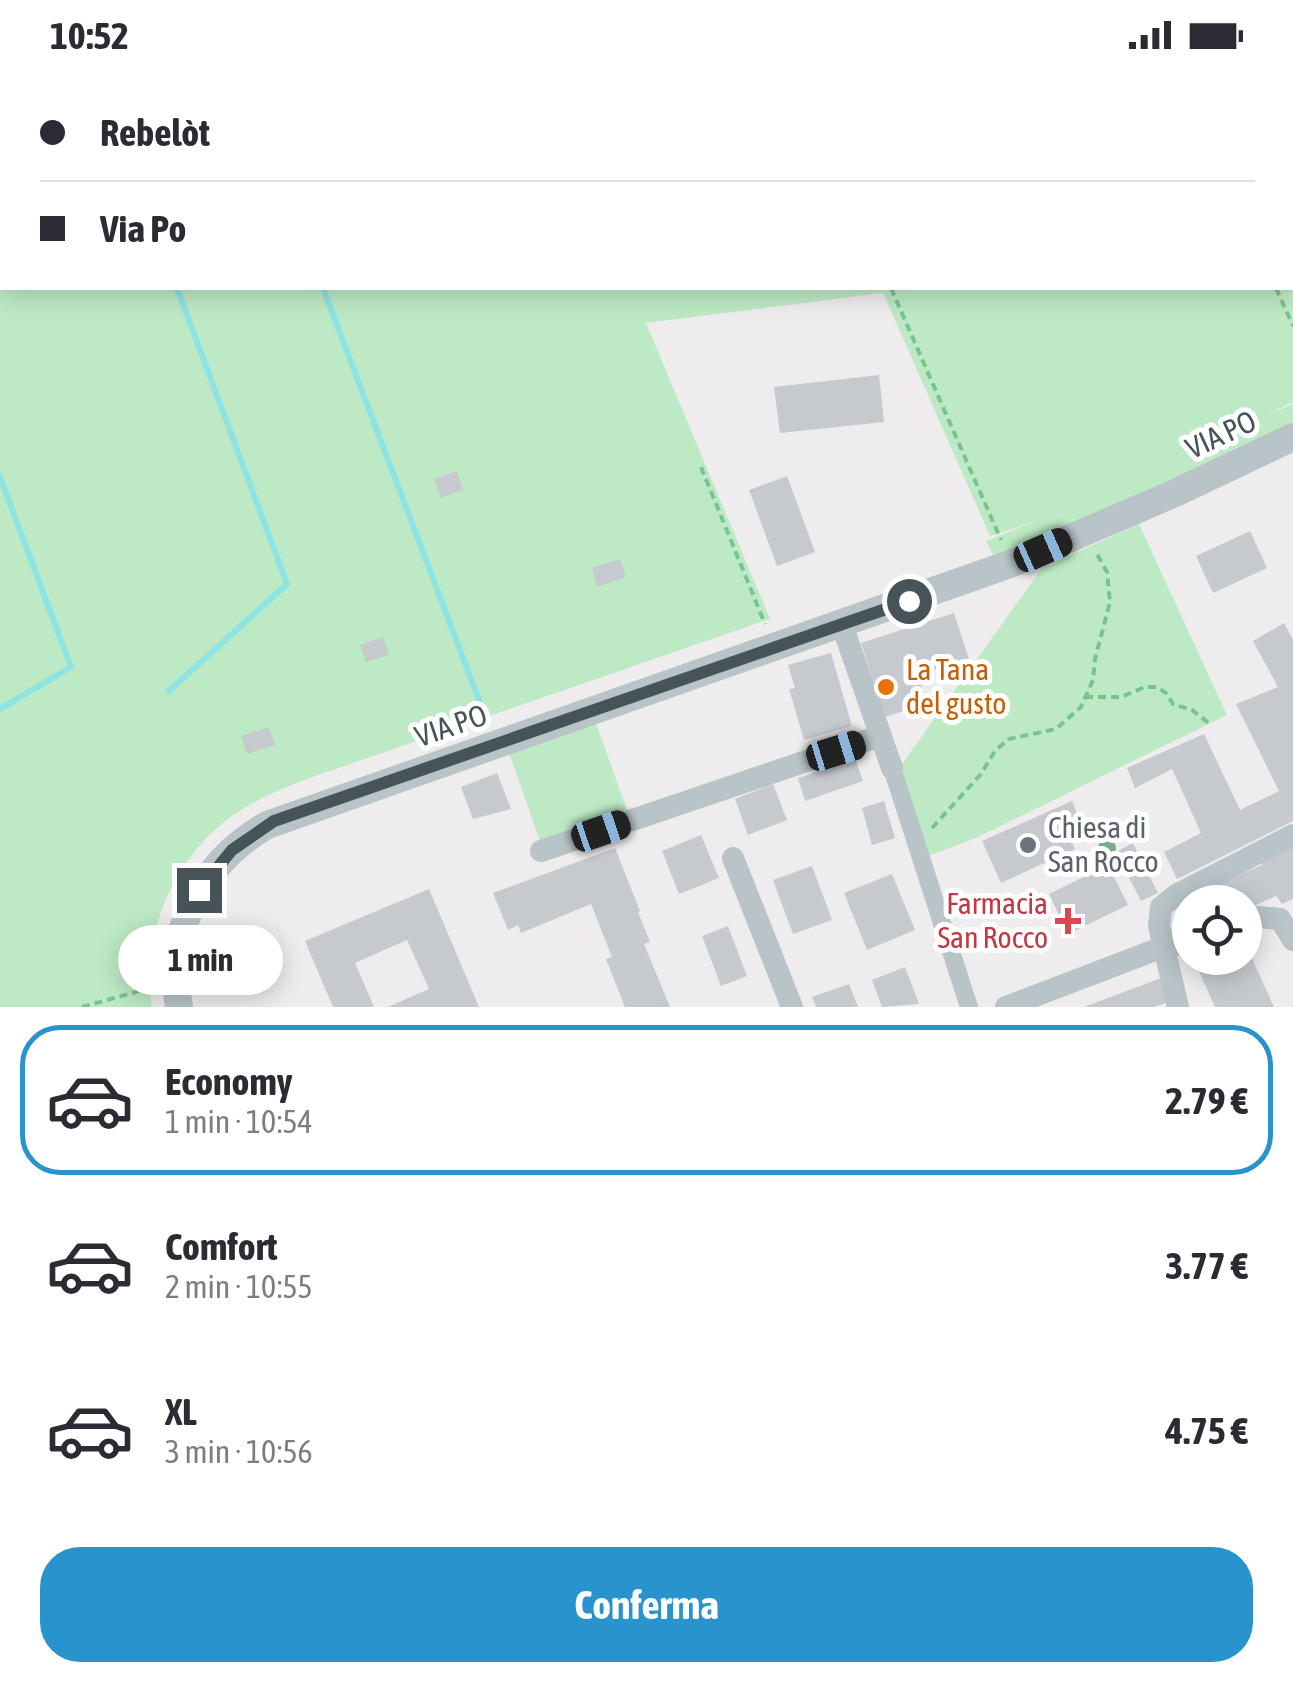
<!DOCTYPE html>
<html lang="it">
<meta charset="utf-8">
<style>
body{margin:0;font-family:"Asap Condensed",sans-serif;background:#f7f7f7;color:#2b2b33;height:100vh;display:flex;flex-direction:column;font-size:38px;white-space:nowrap}
*{box-sizing:border-box;margin:0}
p{font-size:32px;color:#7c7c81}
.icon{flex:none;width:55px;height:55px;fill:none;stroke:currentColor;stroke-width:2;stroke-linecap:round;stroke-linejoin:round}
.map{position:relative;height:937px;overflow:hidden}
.side{display:flex;flex-direction:column;background:#fff;flex:1}
.side>*{flex:none}
.guide{position:absolute;left:0px;top:0px;width:1295px;height:220px;box-shadow:0 5px 25px #0003;display:grid;align-content:center;height:220px;padding:0 40px;background:#fff}
.tools{position:absolute;left:1172px;top:815px;display:grid;gap:20px}
.tools a{display:grid;place-items:center;width:90px;height:90px;border-radius:50%;background:#fff;box-shadow:0 5px 25px #0003;font-size:50px}
.end{position:absolute;width:45px;height:45px;margin:-22px;border:12px solid #465358;background:#fff;box-shadow:0 0 0 5px #fff}
.from{border-radius:50%}
.bubble{position:absolute;height:70px;border-radius:35px;background:#fff;box-shadow:0 5px 25px #0003;font-size:32px;font-weight:700;line-height:70px;text-align:center}
.car{position:absolute;width:30px;height:60px;margin:-30px -15px;border-radius:12px;box-shadow:0 0 8px 2px #0007;background:linear-gradient(#222 24%,#8ab4d8 0 40%,#222 0 76%,#8ab4d8 0 86%,#222 0)}
.guide b{display:flex;align-items:center;gap:35px;height:95px;font-size:38px}
.guide b+b{border-top:2px solid #e1e1e2}
.guide i{width:25px;height:25px;background:#2b2b33}
ul{padding:18px 0 0;list-style:none}
li{display:flex;align-items:center;gap:30px;height:150px;margin:0 20px 15px;padding:0 20px;border:5px solid transparent;border-radius:40px}
li div{flex:1}
li b{display:block;font-size:38px}
li em{font-style:normal;font-weight:700}
li.active{border-color:#2893cd}
li>.icon{width:90px;height:90px;stroke-width:1.5}
.primary-button{display:flex;gap:20px;margin-top:auto;padding:20px 40px}
.primary-button a{flex:1;height:115px;border-radius:40px;background:#2893cd;color:#fff;font-size:40px;font-weight:700;line-height:115px;text-align:center}
.status{display:flex;justify-content:space-between;align-items:center;height:70px;padding:0 50px;background:#fff;direction:ltr}
.status svg{height:28px;fill:currentColor}
.map>svg:first-child{display:block}
.green{fill:#bdeac5}
.lines{fill:none;stroke-linecap:round;stroke-linejoin:round}
.stream{stroke:#8ee3e3;stroke-width:6}
.building{fill:#c6cace}
.path{stroke:#78c48f;stroke-width:4;stroke-dasharray:8 5;stroke-linecap:butt}
.pedestrian{stroke:#b8c4c8;stroke-width:18}
.minor{stroke:#b8c4c8;stroke-width:22}
.tertiary{stroke:#b8c4c8;stroke-width:28}
.tree{fill:#7ca988}
.route{stroke:#465358;stroke-width:12}
.food-dot{fill:#e8710a;stroke:#fff;stroke-width:4}
.worship-dot{fill:#6b7280;stroke:#fff;stroke-width:4}
.health-dot{fill:#e0444e;stroke:#fff;stroke-width:4}
.labels{text-anchor:middle;stroke-width:10;stroke-linejoin:round;paint-order:stroke}
.street-label{font-size:30px;fill:#465358;stroke:#fff}
.food-label{font-size:30px;fill:#c56008;stroke:#fff;text-anchor:start}
.worship-label{font-size:30px;fill:#5b616d;stroke:#fff;text-anchor:start}
.health-label{font-size:30px;fill:#be3a42;stroke:#fff;text-anchor:end}
</style>
<div class="status"><b>10:52</b><svg viewBox="0 0 49 12"><path d="M0 12V9h3v3zM5 12V6h3v6zM10 12V3h3v9zM15 12V0h3v12zM26 1h20v11H26zM47 4h2v5h-2z"/></svg></div>
<div class="map">
<svg width="1293" height="937" viewBox="0 0 1293 937">
<rect width="100%" height="100%" fill="#efeced"/>
<path class="green" d="M72 0H1269L1270 2H73Z
M1293 53V332L1267 345 1293 334V368L1000 499 986 471 1033 452 990 466 883 223 646 253 770 549 373 686C331 701 283 715 244 738 176 780 141 859 152 937H0V157L2 156V218H1292Z
M1139 454 1227 645 978 767 923 788 897 701 1042 498Z
M596 653 627 740 540 771 509 683Z"/>
<g class="lines">
<path class="stream" d="M398 2 404 0
M0 180 2 179
M323 218 482 638
M0 407 71 597 0 639
M169 621 287 514 177 218"/>
</g>
<path class="building" d="M879 305 884 352 780 363 774 317Z
M457 401 463 420 441 428 434 409Z
M787 406 815 482 777 496 749 420Z
M1250 461 1267 498 1213 523 1196 486Z
M620 489 626 507 597 517 592 498Z
M954 543 969 589 918 605 927 633 885 647 861 573Z
M1284 553 1293 570V751L1177 809 1164 782 1201 763 1172 699 1135 718 1127 698 1204 664 1240 740 1279 721 1236 634 1278 617 1253 571Z
M383 567 389 585 366 592 360 575Z
M831 583 852 656 804 670 789 619 795 618 788 595Z
M269 657 275 675 247 684 241 666Z
M855 689 863 711 805 731 798 708Z
M497 703 511 739 473 749 461 717Z
M773 714 787 750 748 765 735 729Z
M884 731 895 768 872 775 862 738Z
M1072 731 1080 750 1065 757 1075 779 1001 813 982 771Z
M701 765 719 808 679 824 662 781Z
M1133 773 1158 823 1141 831 1116 782Z
M1293 776V829L1282 834 1276 826 1245 840V832H1190V842L1184 829 1262 795V790Z
M615 778 640 841 638 842 650 872 644 874 670 937H625L606 889 612 887 591 834 521 863 518 855 508 860 493 823Z
M1108 795 1128 835 1068 864 1049 824Z
M812 796 832 850 793 864 773 810Z
M892 804 915 860 867 880 844 823Z
M429 819 479 937H388L429 919 407 870 355 893 374 937H333L305 871Z
M728 856 747 906 721 916 702 866Z
M1245 873 1274 937H1215L1193 888H1245Z
M905 897 919 934 882 937 872 910Z
M1161 908 1169 932 1154 937H1084Z
M849 914 858 937H816L812 927Z"/>
<g class="lines">
<path class="path" d="M796 0 797 2
M1180 0 1181 2
M372 2 378 0
M0 170 2 169
M891 218 1001 470
M1276 218 1293 256
M701 397 765 554
M1085 627H1121L1145 617H1156L1166 623 1173 634 1192 640 1210 654
M932 758 981 704 995 681 1009 669 1056 659 1081 637 1093 610 1095 589 1110 532 1107 502 1097 484
M82 937 154 917"/>
<path class="pedestrian" d="M892 698 969 937"/>
<path class="minor" d="M842 555 892 698
M541 781 880 666
M733 788 792 937
M1245 852 1258 847 1280 849 1293 870
M1006 937 1163 877 1190 872
M1178 937 1159 856 1161 837 1176 825 1293 765"/>
<path class="tertiary" d="M179 937C165 862 202 793 267 755L1010 494 1173 424 1293 367"/>
</g>
<circle class="tree" cx="1107" cy="778" r="9"/>
<g class="lines">
<path class="route" d="M199 820 232 780 274 751 909 531"/>
</g>
<circle class="food-dot" cx="886" cy="617" r="10"/>
<circle class="worship-dot" cx="1028" cy="775" r="10"/>
<path class="health-dot" d="M1063 836h10v10h10v10h-10v10h-10v-10h-10v-10h10z"/>
<g class="labels">
<g class="street-label">
<text transform="translate(1221 365) rotate(-25)" y="10">VIA PO</text>
<text transform="translate(451 656) rotate(-19)" y="10">VIA PO</text>
</g>
<g class="food-label">
<text x="906" y="610">La Tana<tspan x="906" dy="34">del gusto</tspan></text>
</g>
<g class="worship-label">
<text x="1048" y="768">Chiesa di<tspan x="1048" dy="34">San Rocco</tspan></text>
</g>
<g class="health-label">
<text x="1048" y="844">Farmacia<tspan x="1048" dy="34">San Rocco</tspan></text>
</g>
</g>
</svg>
<div class="tools">
<a><svg class="icon" aria-label="locate" viewBox="0 0 24 24"><circle cx="12" cy="12" r="6"/><path d="M12 2v4M12 18v4M2 12h4M18 12h4"/></svg></a>
</div>
<i class="end from" style="left:909px;top:531px"></i>
<i class="end" style="left:199px;top:820px"></i>
<div class="bubble" style="left:118px;top:855px;width:165px">1 min</div>
<i class="car" style="left:1043px;top:480px;rotate:66deg"></i>
<i class="car" style="left:836px;top:681px;rotate:73deg"></i>
<i class="car" style="left:601px;top:761px;rotate:71deg"></i>
<div class="guide">
<b><i class="from"></i>Rebelòt</b>
<b><i></i>Via Po</b>
</div>
</div>
<section class="side">
<ul>
<li class="active"><svg class="icon" aria-label="car" viewBox="0 0 24 24"><path d="M5 17H2v-5l4-1 3-4h7l3 4 3 1v5h-3M9 17h6M6 11h13"/><circle cx="7" cy="17" r="2"/><circle cx="17" cy="17" r="2"/></svg><div><b>Economy</b><p>1 min · 10:54</p></div><em>2.79 €</em></li>
<li><svg class="icon" aria-label="car" viewBox="0 0 24 24"><path d="M5 17H2v-5l4-1 3-4h7l3 4 3 1v5h-3M9 17h6M6 11h13"/><circle cx="7" cy="17" r="2"/><circle cx="17" cy="17" r="2"/></svg><div><b>Comfort</b><p>2 min · 10:55</p></div><em>3.77 €</em></li>
<li><svg class="icon" aria-label="car" viewBox="0 0 24 24"><path d="M5 17H2v-5l4-1 3-4h7l3 4 3 1v5h-3M9 17h6M6 11h13"/><circle cx="7" cy="17" r="2"/><circle cx="17" cy="17" r="2"/></svg><div><b>XL</b><p>3 min · 10:56</p></div><em>4.75 €</em></li>
</ul>
<div class="primary-button"><a>Conferma</a></div>
</section>
